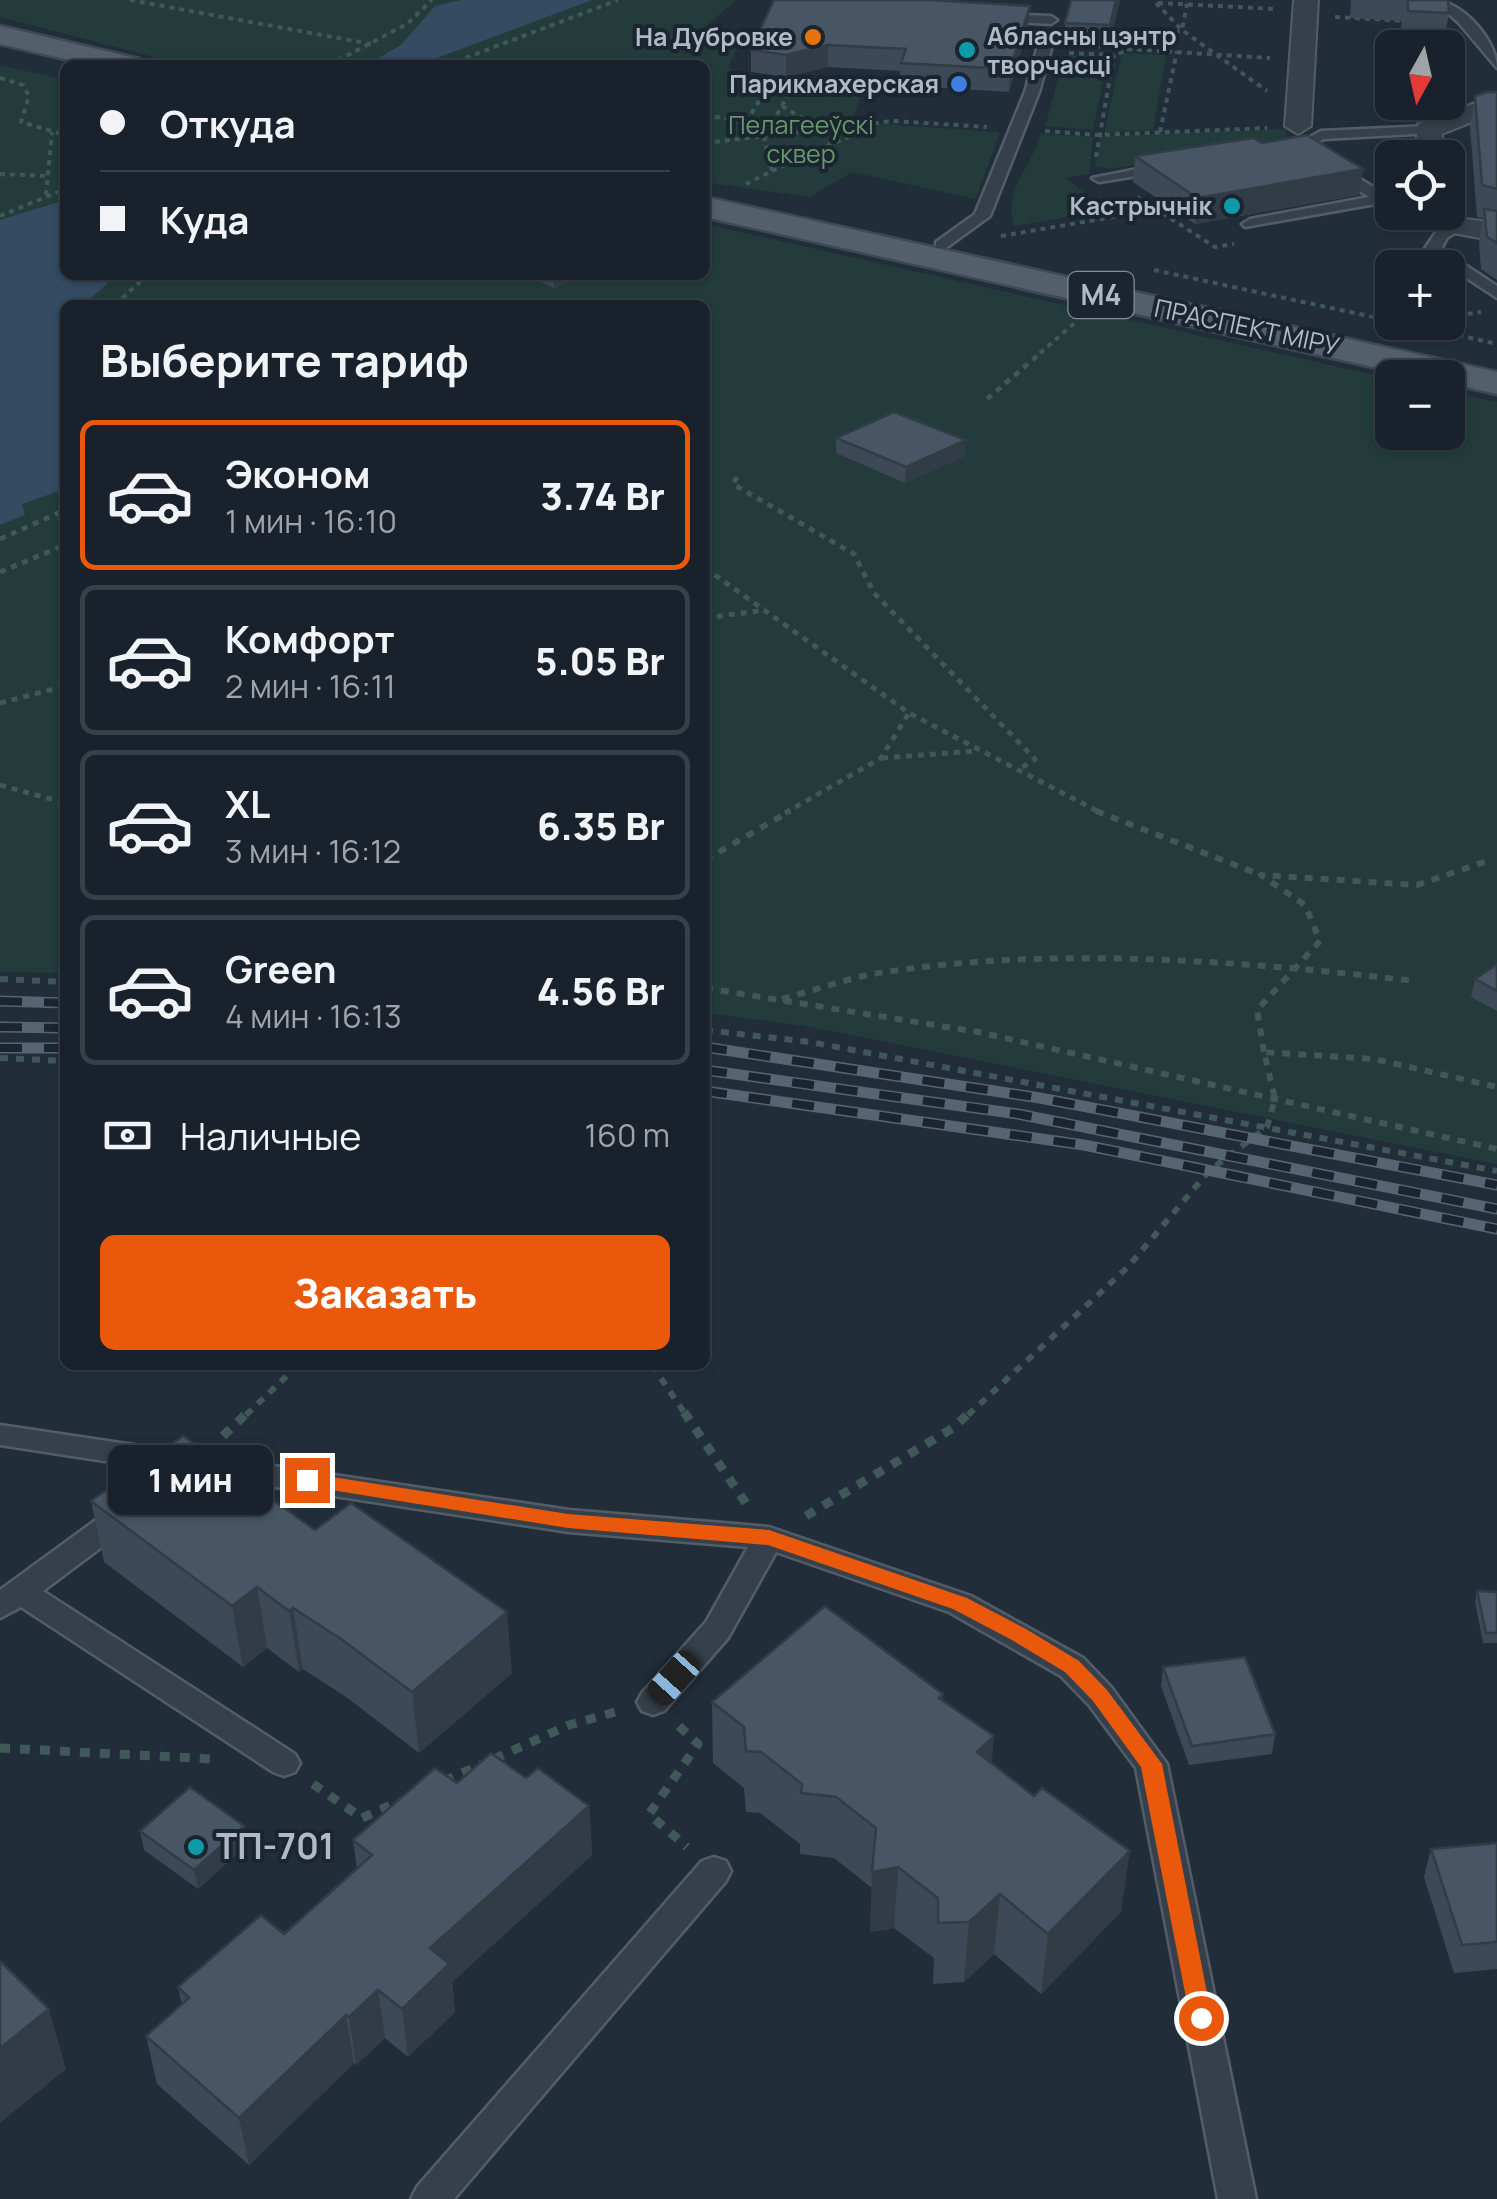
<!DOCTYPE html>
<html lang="ru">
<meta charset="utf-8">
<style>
body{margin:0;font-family:Manrope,sans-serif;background:#222a34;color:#f1f3f6;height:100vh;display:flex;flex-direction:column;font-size:38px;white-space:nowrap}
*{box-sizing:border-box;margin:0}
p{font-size:32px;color:#9fa4a9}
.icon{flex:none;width:55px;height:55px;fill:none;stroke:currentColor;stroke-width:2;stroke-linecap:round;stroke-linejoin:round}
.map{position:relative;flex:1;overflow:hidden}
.sheet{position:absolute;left:60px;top:300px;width:650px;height:1070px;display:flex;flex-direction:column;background:#19222c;border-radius:15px;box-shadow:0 2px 8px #0004,0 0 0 2px #373f48}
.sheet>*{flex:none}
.guide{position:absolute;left:60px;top:60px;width:650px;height:220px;border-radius:15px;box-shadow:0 2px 8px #0004,0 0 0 2px #373f48;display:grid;align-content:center;height:220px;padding:0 40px;background:#19222c}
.needle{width:65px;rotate:188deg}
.tools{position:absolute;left:1375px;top:30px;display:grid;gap:20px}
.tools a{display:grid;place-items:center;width:90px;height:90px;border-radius:15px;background:#19222c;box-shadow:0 2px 8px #0004,0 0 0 2px #373f48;font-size:50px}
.end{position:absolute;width:45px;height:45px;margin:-22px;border:12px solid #ea580c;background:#fff;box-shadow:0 0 0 5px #fff}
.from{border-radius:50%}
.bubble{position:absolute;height:70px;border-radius:15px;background:#19222c;box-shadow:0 2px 8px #0004,0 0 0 2px #373f48;font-size:32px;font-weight:800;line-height:70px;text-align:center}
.car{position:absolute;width:30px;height:60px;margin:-30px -15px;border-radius:12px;box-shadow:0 0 8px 2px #0007;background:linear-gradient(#222 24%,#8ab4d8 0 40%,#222 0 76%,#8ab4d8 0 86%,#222 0)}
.guide b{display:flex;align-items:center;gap:35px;height:95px;font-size:38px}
.guide b+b{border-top:2px solid #373f48}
.guide i{width:25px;height:25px;background:#f1f3f6}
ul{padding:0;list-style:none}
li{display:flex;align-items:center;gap:30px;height:150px;margin:0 20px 15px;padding:0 20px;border:5px solid #373f48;border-radius:15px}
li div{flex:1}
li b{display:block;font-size:38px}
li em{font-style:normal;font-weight:800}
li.selected{border-color:#ea580c}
li>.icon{width:90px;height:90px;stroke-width:1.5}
h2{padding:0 40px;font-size:45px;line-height:120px}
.pay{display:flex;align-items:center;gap:25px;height:110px;padding:0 40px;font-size:38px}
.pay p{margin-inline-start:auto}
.primary-button{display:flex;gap:20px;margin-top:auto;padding:20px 40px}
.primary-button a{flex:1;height:115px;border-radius:15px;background:#ea580c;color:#fff;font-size:40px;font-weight:800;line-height:115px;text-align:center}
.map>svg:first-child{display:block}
.green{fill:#233b3b}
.water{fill:#344b62}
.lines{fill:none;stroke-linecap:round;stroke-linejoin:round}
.lane-casing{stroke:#535d68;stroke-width:5}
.street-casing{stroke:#535d68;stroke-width:4}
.primary-casing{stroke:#3e4954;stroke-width:5}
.path-far3{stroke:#415858;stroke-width:4;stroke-dasharray:5 5;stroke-linecap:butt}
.path-far2{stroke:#415858;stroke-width:5;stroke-dasharray:6 6;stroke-linecap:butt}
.path-far1{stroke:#415858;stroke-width:6;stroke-dasharray:8 8;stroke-linecap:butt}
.path{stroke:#415858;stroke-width:9;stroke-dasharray:10 10;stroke-linecap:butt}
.lane{fill:#35404a;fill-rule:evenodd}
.street{fill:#35404a;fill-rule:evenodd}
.primary{fill:#535f6b;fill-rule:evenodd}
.rail-casing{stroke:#576472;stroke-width:11}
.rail{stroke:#1a252f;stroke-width:8;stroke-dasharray:22;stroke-linecap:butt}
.wall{fill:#3d4956}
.shaded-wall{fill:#323c46}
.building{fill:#475564;stroke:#323c46;stroke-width:2.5}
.route{fill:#ea580c}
.food-dot{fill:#e8710a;stroke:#1a252f;stroke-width:4}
.culture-dot{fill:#0f9aa8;stroke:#1a252f;stroke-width:4}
.shop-dot{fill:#3f7fe0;stroke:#1a252f;stroke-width:4}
.labels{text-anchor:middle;stroke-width:8;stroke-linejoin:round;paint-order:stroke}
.far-poi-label{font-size:25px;font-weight:bold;fill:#b0bac7;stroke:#1a252f;text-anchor:end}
.far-park-label{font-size:25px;fill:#66986d;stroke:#1a252f}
.far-street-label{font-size:25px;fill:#b0bac7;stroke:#1a252f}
.shield{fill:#1a252f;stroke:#838d99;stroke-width:2.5}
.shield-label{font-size:28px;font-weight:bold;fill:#b0bac7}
.near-poi-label{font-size:35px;font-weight:bold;fill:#b0bac7;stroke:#1a252f;text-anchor:start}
</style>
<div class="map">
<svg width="1497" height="2199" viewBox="0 0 1497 2199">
<rect width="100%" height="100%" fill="#212e3a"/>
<path class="green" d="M0 0H736L694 36 740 40 728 68C784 107 811 77 866 80L852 122 1000 132 976 199 852 172 809 197 705 182V65H185L0 17Z
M1122 53 1166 55 1153 130 1104 133Z
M1065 55 1108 57 1093 130 1045 126Z
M0 65 65 80V275H705V224L1392 379V432H1448V391L1497 402V1164L806 1026 705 1013V305H65V973L0 972Z
M1287 129 1285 142 1109 169 1095 166 1101 136Z
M1040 134 1093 137 1089 174 1065 178 1108 210 1014 226C1002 189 1034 165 1040 134Z"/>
<path class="water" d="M461 0H592L418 65H366L401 45 435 6Z
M65 200V275H117L83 305H65L59 321 65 324V489L22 504 25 515 0 525V220Z"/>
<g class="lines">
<defs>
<path id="lane" d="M1433 0C1461 0 1497 40 1497 68L1458 22Z
M991 14 1051 16 1057 20 1051 24 996 21Z
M1046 38 1053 42 1039 92 990 216 946 248H936V242L975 214 1025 92 1039 42Z
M1428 126 1433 127V133L1324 139 1299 151 1292 147 1321 131Z
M1331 162 1382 192 1381 203 1245 227 1242 224 1250 219 1369 197 1326 169V163Z
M1163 164 1170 168 1168 171 1099 182 1092 178Z
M1452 223 1465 226 1447 238 1441 249 1497 286V298L1424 250 1436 232Z
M0 1425 569 1510 769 1527 971 1596 1083 1658 1111 1687 1167 1764 1256 2199H1218L1136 1768 1089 1705 1061 1676 949 1612 776 1552 728 1638 664 1711 653 1715 642 1711 637 1702 642 1693 706 1622 748 1547 569 1532 0 1445Z
M125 1503 135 1506 140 1514 135 1522 43 1591 295 1754 300 1763 295 1772 284 1776 273 1772 21 1607 0 1618V1590L115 1506Z
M714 1857 726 1861 731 1871 726 1881 454 2199H411L417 2187 702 1861Z"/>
<path id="street" d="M1294 0H1318L1311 126 1298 134 1285 126Z
M1497 95V112L1442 134 1443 158H1415L1418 124Z
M1448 206 1465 219 1497 223V241L1447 232 1423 212H1448Z"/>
<path id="primary" d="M0 26 139 59 144 65H91L0 44Z
M705 197 1497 372V394L1448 383V378H1422L705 217Z"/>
</defs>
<use href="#lane" class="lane-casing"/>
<use href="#street" class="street-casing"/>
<use href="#primary" class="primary-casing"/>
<path class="path-far3" d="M130 0 371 44
M1156 3 1182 30 1267 91
M1158 3 1275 9
M1335 17 1407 21
M1127 49 1270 58
M1069 53 1114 55 1182 30 1187 4
M459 60 481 65
M329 65 407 24 432 0
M447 65 618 0
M0 78 23 85 29 96 21 122 65 135
M782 106 824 131 831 144
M705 115 746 122 767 132 764 137 772 171 746 184
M746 122 771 82
M1045 131 1098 135 1267 128
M767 132 795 83
M1160 132 1177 51
M705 143 893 121 987 127
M1096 157 1114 55
M772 171 866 129
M0 174 48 176
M46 195 52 132
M1137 197 1215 247 1234 244
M0 216 65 189
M1001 236 1166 208
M1154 270 1392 321
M115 305 147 275
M515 305 548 302
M1448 317 1481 312
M1400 322 1497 344
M1040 353 1077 321"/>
<path class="path-far2" d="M987 399 1043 351
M737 477 733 484 854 554 874 593 1035 759 1018 770
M0 539 65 510
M705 568 909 713 1101 813
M0 572 65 545
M705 618 766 610
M0 703 65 686
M882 758 975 751
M0 785 65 803
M785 813 881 758 909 713"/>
<path class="path-far1" d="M1096 811 1261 875
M705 860 790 811
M0 979 65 982
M705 988 978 1032 1497 1149
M782 999C816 990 850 977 885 972 1060 946 1239 961 1415 981
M705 1030 810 1042 1497 1171
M1264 1052 1257 1010 1320 941 1305 905 1261 875 1417 885 1490 860
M0 1058 65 1061
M652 1365 686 1415
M246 1415 298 1365
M968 1415 1127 1268 1209 1171 1267 1127 1275 1099 1264 1052 1374 1059 1497 1087"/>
<path class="path" d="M684 1412 747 1505
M223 1436 248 1412
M806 1516 953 1428 970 1412
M679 1726 698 1744 649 1814 687 1847
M0 1748 212 1759
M494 1759 569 1725 622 1710
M444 1781 482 1764
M313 1784 362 1818 400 1801"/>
<use href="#lane" class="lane"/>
<use href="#street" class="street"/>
<use href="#primary" class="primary"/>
<defs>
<path id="rail" d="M0 1001 65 1003
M0 1027 65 1028
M705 1047 1040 1098 1497 1185
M0 1048H65
M705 1070 1018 1114 1497 1209
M705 1091 1084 1145 1497 1229"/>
</defs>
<use href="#rail" class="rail-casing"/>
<use href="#rail" class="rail"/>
</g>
<path class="wall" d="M1071 0H1120L1108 49 1064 46 1065 23Z
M1351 0H1448L1449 13 1443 48H1402L1401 21 1350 18Z
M1028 27 1009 92 900 85V71L828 67 786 77 751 72V50Z
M1497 92V280L1481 269 1479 242 1483 218 1477 217 1470 127 1475 96Z
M1262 143 1363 169 1359 195 1195 224 1133 182 1135 156Z
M524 275H588L554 288Z
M836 438 965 456 905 483 836 453Z
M1497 964V1011L1471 997 1475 979Z
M91 1501 512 1673 419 1753 349 1699 303 1669 299 1672 267 1648 243 1667 104 1562Z
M1477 1591 1497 1592V1643H1483L1475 1601Z
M1163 1667 1275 1734 1272 1754 1189 1765 1161 1686Z
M943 1694 942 1701 992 1763 1121 1912 1041 1994 994 1954 964 1982 933 1984 934 1958 894 1928 870 1932 872 1888 834 1858 800 1854V1844L760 1813 746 1812 744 1788 713 1763 712 1702Z
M526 1778 589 1806 592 1855 452 1982 455 2012 408 2057 385 2038 356 2065 354 2063 249 2165 157 2084 146 2036 182 2005 178 1987 284 1934 357 1869 353 1840 457 1783Z
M140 1831 247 1845 198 1889 144 1850Z
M1497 1843V1969L1454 1973 1424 1877 1431 1849Z"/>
<path class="shaded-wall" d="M1116 0H1120L1108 49 1110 25Z
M1030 6 1028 27 1009 92 1010 69Z
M828 45V67L786 77V55Z
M1363 169 1359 195 1195 224 1197 198Z
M553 275H588L554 288Z
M966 440 965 456 905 483 906 467Z
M257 1587 267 1648 243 1667 232 1606Z
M293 1608 303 1669 299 1672 289 1611Z
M507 1612 512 1673 419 1753 412 1692Z
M994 1736 989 1797 977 1752Z
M589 1806 592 1855 452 1982 455 2012 408 2057 402 2009 430 1948Z
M244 1826 247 1845 198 1889 194 1870Z
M1130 1851 1121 1912 1041 1994 1048 1934Z
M898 1867 894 1928 870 1932 872 1872Z
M1000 1894 994 1954 964 1982 969 1922Z
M378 1990 385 2038 356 2065 349 2017Z
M49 2009 66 2069 0 2123V2048Z
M346 2015 354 2063 249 2165 239 2118Z"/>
<path class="building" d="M774 0H930L1030 6 1010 69 901 63 906 49 828 45 786 55 751 50Z
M1071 0H1116L1110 25 1065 23Z
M1408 0H1448L1449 13 1408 11Z
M1487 92H1497V189L1482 185 1475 96Z
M1307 135 1363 169 1197 198 1135 156 1253 138 1262 143Z
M1484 209 1497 211V243L1487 237Z
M894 412 966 440 906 467 836 438Z
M1497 964V991L1475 979Z
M183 1436 315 1530 351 1503 507 1612 412 1692 341 1639 293 1608 289 1611 257 1587 232 1606 91 1501Z
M1477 1591 1497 1592V1633H1486Z
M825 1606 943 1694 939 1698 994 1736 977 1752 1034 1796 1042 1788 1130 1851 1048 1934 1000 1894 969 1922 938 1923V1898L898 1867 872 1872 876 1828 836 1797 801 1793 802 1784 761 1752 746 1751 744 1727 712 1702Z
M1245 1657 1275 1734 1192 1746 1163 1667Z
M491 1753 526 1778 538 1768 589 1806 430 1948 449 1964 402 2009 378 1990 349 2017 346 2015 239 2118 146 2036 189 1998 178 1987 261 1915 284 1934 372 1855 353 1840 435 1768 457 1783Z
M190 1787 244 1826 194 1870 140 1831Z
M1497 1843V1942L1462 1945 1431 1849Z
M0 1961 49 2009 0 2048Z"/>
<path class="route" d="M307 1473 568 1514 769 1530 967 1598 1026 1629 1079 1661 1107 1690 1162 1764 1212 2018 1209 2025 1201 2028 1190 2018 1141 1767 1093 1701 1065 1672 1012 1640 953 1609 768 1545 568 1528 300 1485 297 1480Z"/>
<circle class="food-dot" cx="813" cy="37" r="10"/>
<g class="culture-dot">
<circle cx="967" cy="50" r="10"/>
<circle cx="1232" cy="206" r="10"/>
<circle cx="196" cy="1847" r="10"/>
</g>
<circle class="shop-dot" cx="959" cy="84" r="10"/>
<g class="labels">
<g class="far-poi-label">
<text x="987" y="45" text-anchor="start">Абласны цэнтр<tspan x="987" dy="29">творчасці</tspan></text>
<text x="793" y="46">На Дубровке</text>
<text x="939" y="93">Парикмахерская</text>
<text x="1212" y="215">Кастрычнік</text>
</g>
<g class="far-park-label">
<text x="801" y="134">Пелагееўскі<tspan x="801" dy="29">сквер</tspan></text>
</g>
<g class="far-street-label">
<text transform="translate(1247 327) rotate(12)" y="9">ПРАСПЕКТ МІРУ</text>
</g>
<rect class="shield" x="1068.5" y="272" width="65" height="46" rx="8"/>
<g class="shield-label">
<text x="1101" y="305">М4</text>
</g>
<g class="near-poi-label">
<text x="216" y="1859">ТП-701</text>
</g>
</g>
</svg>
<div class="tools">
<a><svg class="needle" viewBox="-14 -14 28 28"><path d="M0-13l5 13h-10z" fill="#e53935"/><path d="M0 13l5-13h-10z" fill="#9fa4a9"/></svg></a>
<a><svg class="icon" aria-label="locate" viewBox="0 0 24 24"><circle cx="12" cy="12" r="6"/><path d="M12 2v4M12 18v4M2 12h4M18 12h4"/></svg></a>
<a>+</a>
<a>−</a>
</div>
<i class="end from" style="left:1201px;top:2018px"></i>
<i class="end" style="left:307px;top:1480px"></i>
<div class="bubble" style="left:108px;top:1445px;width:165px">1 мин</div>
<i class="car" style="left:674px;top:1678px;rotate:222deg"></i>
<div class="guide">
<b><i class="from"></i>Откуда</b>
<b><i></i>Куда</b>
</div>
<section class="sheet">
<h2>Выберите тариф</h2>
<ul>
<li class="selected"><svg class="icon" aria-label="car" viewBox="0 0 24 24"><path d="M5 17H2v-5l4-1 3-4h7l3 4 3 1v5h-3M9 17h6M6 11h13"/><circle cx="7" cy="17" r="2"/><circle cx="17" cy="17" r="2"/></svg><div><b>Эконом</b><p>1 мин · 16:10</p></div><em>3.74 Br</em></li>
<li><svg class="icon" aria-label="car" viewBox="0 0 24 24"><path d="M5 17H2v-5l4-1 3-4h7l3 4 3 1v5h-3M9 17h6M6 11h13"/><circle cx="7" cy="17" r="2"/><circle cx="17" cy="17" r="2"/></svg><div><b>Комфорт</b><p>2 мин · 16:11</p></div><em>5.05 Br</em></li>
<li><svg class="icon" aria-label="car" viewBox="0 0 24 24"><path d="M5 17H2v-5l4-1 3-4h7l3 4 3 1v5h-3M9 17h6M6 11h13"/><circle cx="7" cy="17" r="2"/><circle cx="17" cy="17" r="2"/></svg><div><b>XL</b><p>3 мин · 16:12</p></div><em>6.35 Br</em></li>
<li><svg class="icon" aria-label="car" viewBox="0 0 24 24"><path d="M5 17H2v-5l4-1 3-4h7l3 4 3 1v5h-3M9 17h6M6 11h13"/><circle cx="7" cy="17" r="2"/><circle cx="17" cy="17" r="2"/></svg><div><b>Green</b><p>4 мин · 16:13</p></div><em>4.56 Br</em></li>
</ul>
<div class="pay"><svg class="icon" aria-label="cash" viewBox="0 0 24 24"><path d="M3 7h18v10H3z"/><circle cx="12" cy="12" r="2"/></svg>Наличные<p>160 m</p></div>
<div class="primary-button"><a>Заказать</a></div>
</section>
</div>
